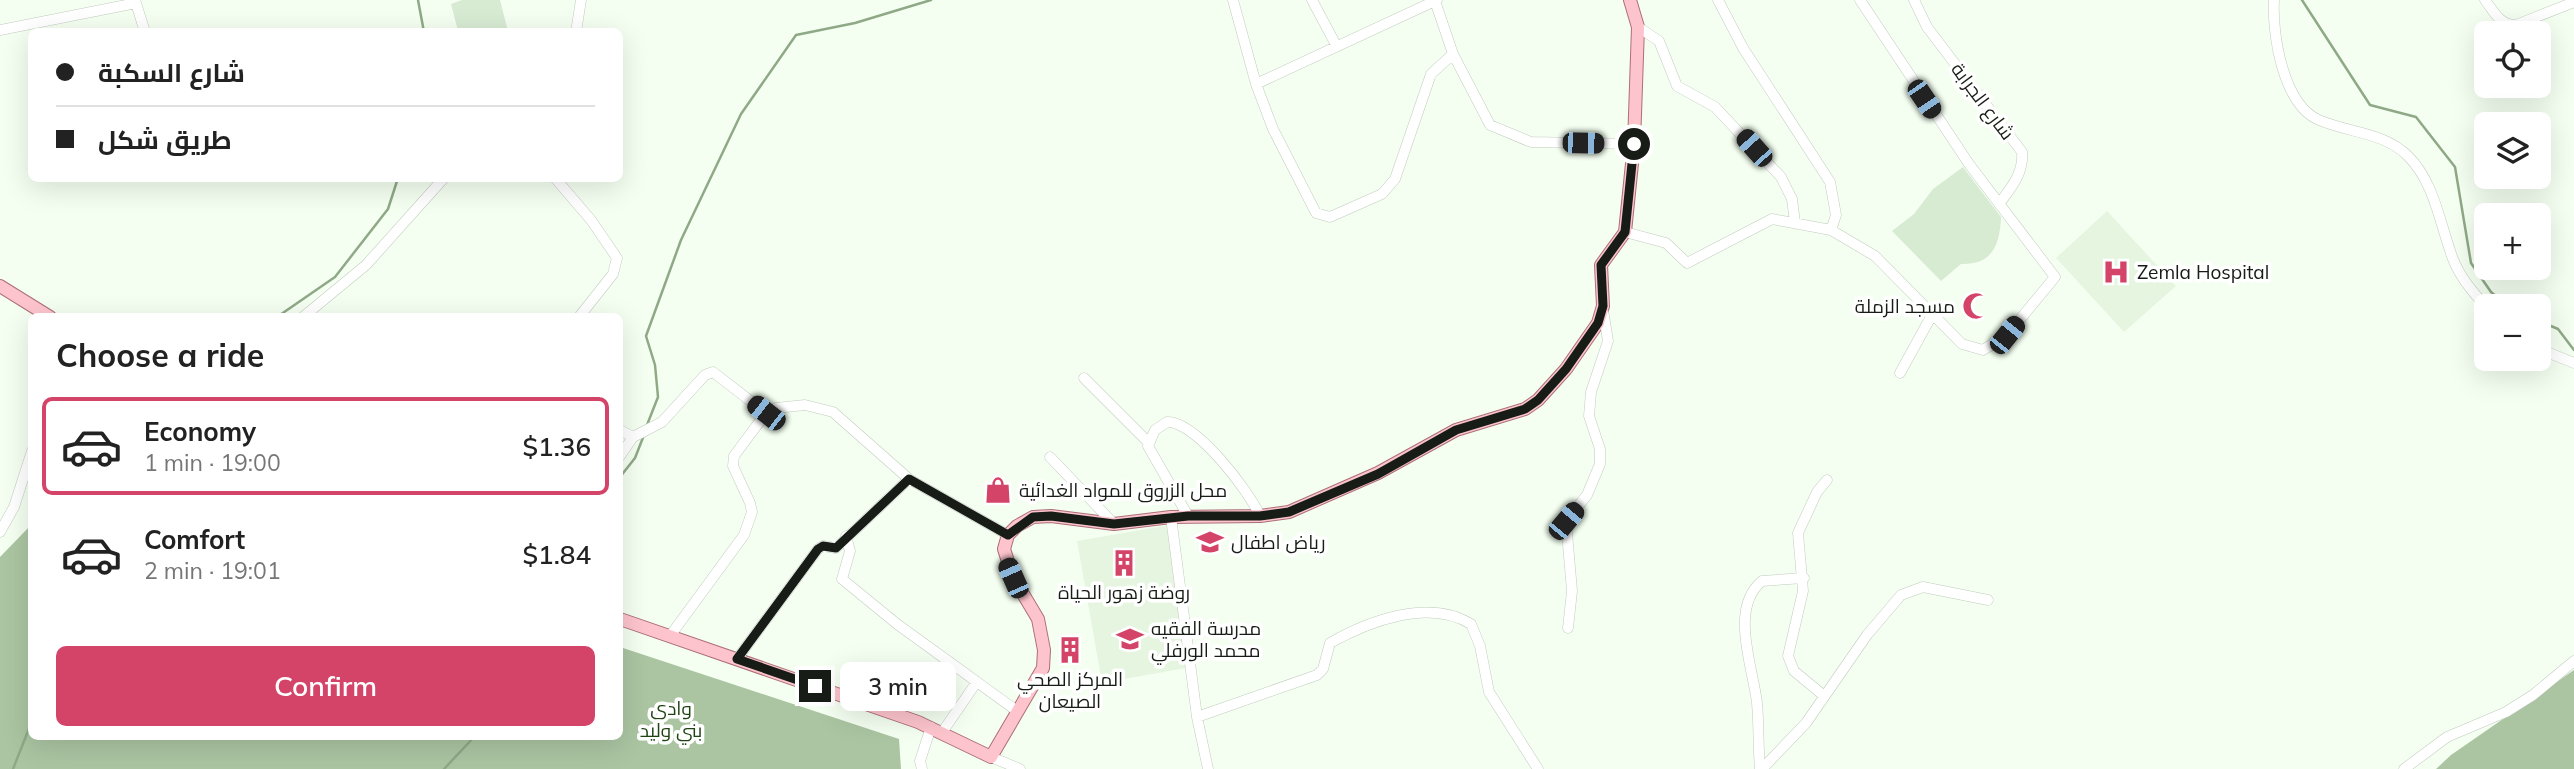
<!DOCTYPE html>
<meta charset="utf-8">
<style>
body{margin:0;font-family:Mulish,Cairo,sans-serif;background:#f2f2f2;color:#222;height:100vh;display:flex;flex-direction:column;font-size:26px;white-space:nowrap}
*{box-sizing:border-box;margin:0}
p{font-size:23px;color:#767676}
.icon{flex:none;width:38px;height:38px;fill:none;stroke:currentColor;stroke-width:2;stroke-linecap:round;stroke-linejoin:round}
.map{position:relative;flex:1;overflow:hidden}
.panel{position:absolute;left:28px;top:313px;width:595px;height:427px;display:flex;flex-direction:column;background:#fff;border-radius:10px;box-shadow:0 7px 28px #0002}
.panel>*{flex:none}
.top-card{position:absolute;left:28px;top:28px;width:595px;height:154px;border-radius:10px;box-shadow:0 7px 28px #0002;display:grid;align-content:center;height:154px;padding:0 28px;background:#fff}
.tools{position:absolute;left:2474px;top:21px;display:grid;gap:14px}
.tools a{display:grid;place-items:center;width:77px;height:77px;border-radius:10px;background:#fff;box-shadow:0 7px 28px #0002;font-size:35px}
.end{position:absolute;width:32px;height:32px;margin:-16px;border:9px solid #181c17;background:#fff;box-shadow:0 0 0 4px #fff}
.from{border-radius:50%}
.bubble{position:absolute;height:49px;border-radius:10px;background:#fff;box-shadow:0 7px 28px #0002;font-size:23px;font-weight:600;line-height:49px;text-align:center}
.car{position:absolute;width:21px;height:42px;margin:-21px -10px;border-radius:9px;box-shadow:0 0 5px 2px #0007;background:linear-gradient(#222 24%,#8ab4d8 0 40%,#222 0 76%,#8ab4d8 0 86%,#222 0)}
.top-card b{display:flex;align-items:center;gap:24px;height:66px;font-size:26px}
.top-card b+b{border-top:2px solid #e0e0e0}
.top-card i{width:18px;height:18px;background:#222}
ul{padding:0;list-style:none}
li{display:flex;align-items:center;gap:21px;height:98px;margin:0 14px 10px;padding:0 14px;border:4px solid transparent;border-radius:10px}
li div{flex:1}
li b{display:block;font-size:26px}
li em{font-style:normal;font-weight:600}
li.selected{border-color:#d34468}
li>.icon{width:63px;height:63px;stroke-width:1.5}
h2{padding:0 28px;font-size:32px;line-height:84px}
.cta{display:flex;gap:14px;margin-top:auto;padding:14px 28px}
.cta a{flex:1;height:80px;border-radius:10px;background:#d34468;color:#fff;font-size:28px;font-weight:600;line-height:80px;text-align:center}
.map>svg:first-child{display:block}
.built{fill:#e5f5e0}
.green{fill:#d7ead2}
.forest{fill:#abc5a2}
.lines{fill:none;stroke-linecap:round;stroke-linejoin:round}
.stream{stroke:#8fa987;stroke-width:2.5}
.minor-casing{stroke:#c1ccbe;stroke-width:11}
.major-casing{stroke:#ac6f77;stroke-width:14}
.minor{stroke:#fff;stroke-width:10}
.major{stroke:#fdc4cd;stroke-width:12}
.route{stroke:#181c17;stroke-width:9}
.labels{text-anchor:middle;stroke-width:7;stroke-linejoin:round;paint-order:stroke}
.street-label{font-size:19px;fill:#181c17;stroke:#fff}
.poi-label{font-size:19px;fill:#181c17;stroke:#fff;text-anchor:start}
.park-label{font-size:19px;fill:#1f4312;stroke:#fff}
</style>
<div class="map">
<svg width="2574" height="769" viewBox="0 0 2574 769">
<rect width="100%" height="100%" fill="#f4fff1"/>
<path class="built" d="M2107 211 2176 286 2124 332 2056 258Z
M1170 525 1186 668 1102 683 1077 541Z"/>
<path class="green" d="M462 0H500L508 31H458L451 4Z
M1963 167 2001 217C2000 244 1993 265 1961 264L1941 281 1892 231 1914 214 1933 189Z"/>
<path class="forest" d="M31 525 32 737H620V647L899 739 901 769H0V557Z
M2574 670V769H2436L2451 755Z"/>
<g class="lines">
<path class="stream" d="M418 0 424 32
M2302 0 2370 105 2416 117 2455 167 2471 263 2491 292 2507 306
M277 317 335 277 388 209 398 178
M2539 321 2558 329 2574 350
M647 425 658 397 655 365 646 336 681 240 741 114 796 35 855 23 931 0
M620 477 635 458 644 435
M13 769 32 721
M444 769 474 737"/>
<defs>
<path id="minor" d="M135 0 145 32
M1233 0 1256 84 1273 129 1316 213 1330 217 1382 194 1395 179 1431 74 1453 54
M1312 0 1336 45
M1718 0 1743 48 1830 182 1836 215 1831 230
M1914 0 1927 27 2022 152C2024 173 2011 188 1999 204
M2274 0C2272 34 2283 105 2319 120 2349 133 2384 132 2408 156 2435 183 2440 225 2453 259 2460 277 2473 293 2487 307
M2485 0C2494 12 2500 25 2516 25L2574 2
M1435 1 1453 54 1490 125 1531 142 1634 144
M1638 27 1659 41 1677 86 1715 107 1781 177 1792 199 1795 223
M0 30 136 3
M576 32 581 0
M1256 84 1437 0
M555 178 591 220 617 258 613 274 579 317
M1625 232 1666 243 1687 263 1772 219 1831 230 1875 256 1962 344 1983 350 2007 335 2055 277 1969 164 1860 0
M303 317 366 265 444 178
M2539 349 2574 363
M1900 373 1933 313
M1084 378 1148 442
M620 430 633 437 662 422 705 375 713 372 766 413
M620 456 633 437
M1050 457 1114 524
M1188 516 1148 446 1155 430 1167 422C1196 421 1249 491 1260 516
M1171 517 1197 717
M0 532 14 507 32 451
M846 536 850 551 842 579 897 624 1017 711
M1568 628 1572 591 1566 521 1587 495 1600 464V449L1589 416 1591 392 1608 341 1603 310
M670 636 744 535 752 512 750 503 733 466 734 456 766 413 776 408 805 405 833 412 909 479 1008 535
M737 659 818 549 823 546 836 548 909 479
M1823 695 1794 671 1788 656 1803 591 1798 533 1817 492 1827 480
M943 731 976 683
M991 757 1020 769
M922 769 920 761 931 727
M1208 769 1197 717 1317 675 1323 669 1330 643C1369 621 1429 598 1471 624L1480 646 1489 692 1538 769
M1760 769C1758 747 1759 725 1757 703 1753 667 1729 608 1762 581L1804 578
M1762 769 1806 723 1867 635 1901 595 1923 587 1988 600
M2404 769 2447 737 2506 712 2533 695 2574 661"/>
<path id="major" d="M0 286 50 317
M620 619 918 722 991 757 1043 668 1044 650 1038 619 1013 577 1004 549 1008 535 1017 526 1033 517 1051 516 1114 524 1171 517 1260 516 1289 512 1378 473 1456 430 1525 409 1538 400 1566 369 1598 323 1603 306 1601 265 1625 232 1634 144 1638 27 1630 0"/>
</defs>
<use href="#minor" class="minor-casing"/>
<use href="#major" class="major-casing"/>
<use href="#minor" class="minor"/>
<use href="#major" class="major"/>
</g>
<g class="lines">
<path class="route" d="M815 686 737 659 818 549 823 546 836 548 909 479 1008 535 1033 517 1051 516 1114 524 1188 516H1260L1289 512 1378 474 1456 430 1525 409 1538 400 1566 369 1598 323 1603 306 1601 265 1625 232 1634 144"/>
</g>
<defs>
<symbol id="hospital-bare" viewBox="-9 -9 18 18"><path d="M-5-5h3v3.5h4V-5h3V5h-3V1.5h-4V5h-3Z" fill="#d34468" stroke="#fff" stroke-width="2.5" paint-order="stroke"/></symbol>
<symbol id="mosque-bare" viewBox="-9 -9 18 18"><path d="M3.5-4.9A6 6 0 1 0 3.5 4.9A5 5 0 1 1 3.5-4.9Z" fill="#d34468" stroke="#fff" stroke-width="2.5" paint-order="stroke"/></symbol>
<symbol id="shop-bare" viewBox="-9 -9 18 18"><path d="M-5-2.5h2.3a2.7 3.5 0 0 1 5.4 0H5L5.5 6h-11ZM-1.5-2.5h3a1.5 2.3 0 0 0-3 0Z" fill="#d34468" stroke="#fff" stroke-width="2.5" paint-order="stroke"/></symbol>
<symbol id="school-bare" viewBox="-9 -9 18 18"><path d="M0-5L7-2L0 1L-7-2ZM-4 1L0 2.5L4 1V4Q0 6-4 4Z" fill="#d34468" stroke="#fff" stroke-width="2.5" paint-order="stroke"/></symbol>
<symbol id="building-bare" viewBox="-9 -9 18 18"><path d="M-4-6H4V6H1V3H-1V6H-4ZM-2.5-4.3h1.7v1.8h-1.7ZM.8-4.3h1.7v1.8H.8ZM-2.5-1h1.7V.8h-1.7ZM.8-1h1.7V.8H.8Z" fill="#d34468" stroke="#fff" stroke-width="2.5" paint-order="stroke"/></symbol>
</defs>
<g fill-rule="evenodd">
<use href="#hospital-bare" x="2097" y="253" width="38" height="38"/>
<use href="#mosque-bare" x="1957" y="287" width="38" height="38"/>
<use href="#shop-bare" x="979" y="471" width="38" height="38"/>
<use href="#school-bare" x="1191" y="523" width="38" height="38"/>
<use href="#building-bare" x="1105" y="544" width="38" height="38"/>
<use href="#school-bare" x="1111" y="620" width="38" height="38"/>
<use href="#building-bare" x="1051" y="631" width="38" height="38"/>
</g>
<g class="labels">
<g class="street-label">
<text transform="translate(1983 101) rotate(53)" y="7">شارع الجرابة</text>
</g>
<g class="poi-label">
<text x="2137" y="279">Zemla Hospital</text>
<text x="1955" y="313" text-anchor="end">مسجد الزملة</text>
<text x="1019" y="497">محل الزروق للمواد الغدائية</text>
<text x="1231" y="549">رياض اطفال</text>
<text x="1124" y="599" text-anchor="middle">روضة زهور الحياة</text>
<text x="1151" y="635">مدرسة الفقيه<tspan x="1151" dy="22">محمد الورفلي</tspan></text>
<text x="1070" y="686" text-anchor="middle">المركز الصحي<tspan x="1070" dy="22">الصيعان</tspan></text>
</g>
<g class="park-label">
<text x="671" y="715">وادي<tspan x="671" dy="22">بني وليد</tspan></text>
</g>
</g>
</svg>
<div class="tools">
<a><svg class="icon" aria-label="locate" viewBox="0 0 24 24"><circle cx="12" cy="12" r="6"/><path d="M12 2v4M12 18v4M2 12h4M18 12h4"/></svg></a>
<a><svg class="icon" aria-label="layers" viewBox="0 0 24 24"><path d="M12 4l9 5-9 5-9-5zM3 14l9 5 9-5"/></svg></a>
<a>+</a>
<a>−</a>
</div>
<i class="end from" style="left:1634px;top:144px"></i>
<i class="end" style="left:815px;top:686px"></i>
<div class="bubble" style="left:840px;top:662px;width:116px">3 min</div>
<i class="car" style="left:1924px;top:99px;rotate:146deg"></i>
<i class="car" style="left:1583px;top:143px;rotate:91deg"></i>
<i class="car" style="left:1754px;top:148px;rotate:318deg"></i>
<i class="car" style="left:2007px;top:335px;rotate:39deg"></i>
<i class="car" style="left:766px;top:413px;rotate:308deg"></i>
<i class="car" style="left:1566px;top:521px;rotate:40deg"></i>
<i class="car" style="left:1013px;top:578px;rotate:336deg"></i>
<div class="top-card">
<b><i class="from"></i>شارع السكبة</b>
<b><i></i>طريق شكل</b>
</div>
<section class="panel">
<h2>Choose a ride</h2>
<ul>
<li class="selected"><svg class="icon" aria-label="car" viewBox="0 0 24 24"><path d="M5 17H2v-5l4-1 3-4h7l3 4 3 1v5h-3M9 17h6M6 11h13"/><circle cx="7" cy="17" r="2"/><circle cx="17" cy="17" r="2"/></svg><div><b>Economy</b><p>1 min · 19:00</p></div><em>$1.36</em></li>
<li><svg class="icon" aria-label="car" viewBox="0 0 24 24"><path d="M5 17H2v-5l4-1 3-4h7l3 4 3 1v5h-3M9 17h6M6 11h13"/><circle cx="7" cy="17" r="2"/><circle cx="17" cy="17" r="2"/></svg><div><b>Comfort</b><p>2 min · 19:01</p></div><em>$1.84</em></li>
</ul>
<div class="cta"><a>Confirm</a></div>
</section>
</div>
